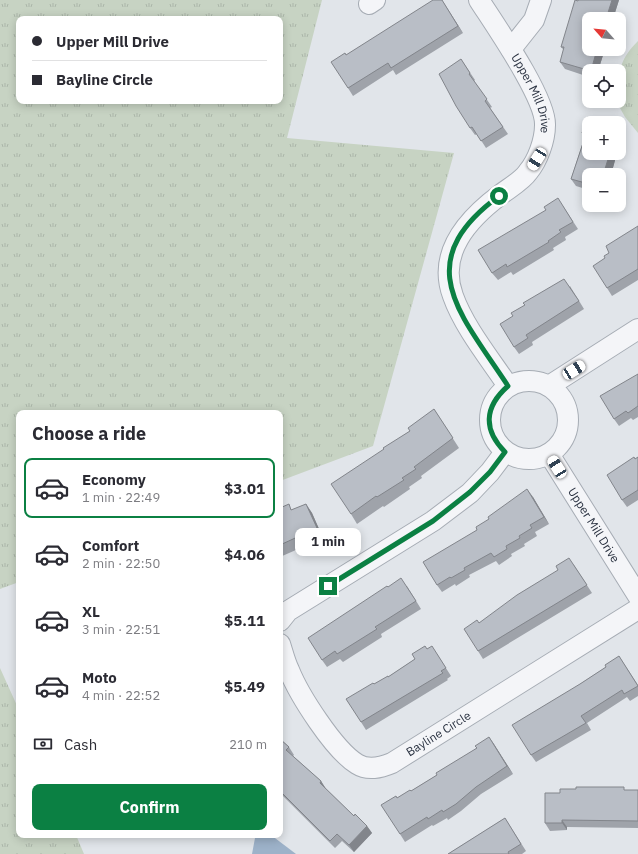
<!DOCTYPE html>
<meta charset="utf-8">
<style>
body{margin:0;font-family:"IBM Plex Sans",sans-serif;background:#f2f2f3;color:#2b2b33;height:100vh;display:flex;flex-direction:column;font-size:15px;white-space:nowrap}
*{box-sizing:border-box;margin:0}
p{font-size:13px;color:#7c7c81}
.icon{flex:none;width:22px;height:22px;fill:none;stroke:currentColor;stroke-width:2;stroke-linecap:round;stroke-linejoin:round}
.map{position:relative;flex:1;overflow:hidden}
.panel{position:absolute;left:16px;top:410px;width:267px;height:428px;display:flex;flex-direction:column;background:#fff;border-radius:8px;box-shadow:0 2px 10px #0003}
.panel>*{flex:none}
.guide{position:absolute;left:16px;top:16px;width:267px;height:88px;border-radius:8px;box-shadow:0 2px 10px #0003;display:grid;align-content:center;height:88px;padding:0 16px;background:#fff}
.needle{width:26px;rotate:297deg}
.tools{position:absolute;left:582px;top:12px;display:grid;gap:8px}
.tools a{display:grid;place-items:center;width:44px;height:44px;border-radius:8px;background:#fff;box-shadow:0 2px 10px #0003;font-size:20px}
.end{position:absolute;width:18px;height:18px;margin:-9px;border:5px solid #0b8043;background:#fff;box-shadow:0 0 0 2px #fff}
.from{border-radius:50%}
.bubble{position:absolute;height:28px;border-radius:8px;background:#fff;box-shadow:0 2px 10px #0003;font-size:13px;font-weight:700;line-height:28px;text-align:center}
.car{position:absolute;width:12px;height:24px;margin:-12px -6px;border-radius:5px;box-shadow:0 0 3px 1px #0007;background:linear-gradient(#fff 24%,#345 0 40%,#fff 0 76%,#345 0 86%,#fff 0)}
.guide b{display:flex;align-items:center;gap:14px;height:38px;font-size:15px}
.guide b+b{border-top:1px solid #e1e1e2}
.guide i{width:10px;height:10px;background:#2b2b33}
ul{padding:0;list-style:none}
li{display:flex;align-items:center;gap:12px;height:60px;margin:0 8px 6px;padding:0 8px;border:2px solid transparent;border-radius:8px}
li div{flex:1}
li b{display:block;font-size:15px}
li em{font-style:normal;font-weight:700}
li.selected{border-color:#0b8043}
li>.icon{width:36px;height:36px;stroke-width:1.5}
h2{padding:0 16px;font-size:18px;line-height:48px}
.pay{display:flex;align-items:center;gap:10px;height:44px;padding:0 16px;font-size:15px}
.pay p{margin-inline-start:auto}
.cta{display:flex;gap:8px;margin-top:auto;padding:8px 16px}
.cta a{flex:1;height:46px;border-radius:8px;background:#0b8043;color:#fff;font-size:16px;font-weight:700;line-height:46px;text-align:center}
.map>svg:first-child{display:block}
.park{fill:url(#park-tufts);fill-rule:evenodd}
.water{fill:#9db2c9}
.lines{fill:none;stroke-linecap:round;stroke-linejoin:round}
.street-casing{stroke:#a6acb4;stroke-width:22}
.street{stroke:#f4f5f8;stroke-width:20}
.wall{fill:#9fa3aa}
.shaded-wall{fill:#82858b}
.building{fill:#b9bec6;stroke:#82858b}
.route{stroke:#0b8043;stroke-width:5}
.labels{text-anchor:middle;stroke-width:4;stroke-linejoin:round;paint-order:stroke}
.street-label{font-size:12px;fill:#2a3241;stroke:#f1f4f7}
</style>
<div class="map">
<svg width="638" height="854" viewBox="0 0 638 854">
<defs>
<pattern id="park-tufts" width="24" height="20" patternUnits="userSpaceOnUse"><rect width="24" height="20" fill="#c7d3c3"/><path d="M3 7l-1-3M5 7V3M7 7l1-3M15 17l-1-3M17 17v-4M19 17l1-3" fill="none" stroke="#abb6a9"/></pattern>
</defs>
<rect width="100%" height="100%" fill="#e1e5ea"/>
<path class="park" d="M0 0H322L287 138 454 153 373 446 280 481V413H19V582L0 589ZM19 19H280V101H19Z
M638 41V133L625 117 616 101H619C619 73 617 62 638 41Z
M0 668 19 710V835H76L84 854H0Z"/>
<path class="water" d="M265 835H271L296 854H252L255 838Z"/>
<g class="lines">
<defs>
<g id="street">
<path id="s1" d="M479 0C495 25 546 98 545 125 545 140 538 160 528 172 522 181 509 188 500 195 468 219 437 253 453 296 464 327 490 359 508 386"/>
<path d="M369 4 375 0"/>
<path d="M511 49 534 20 541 0"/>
<circle cx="529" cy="420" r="39"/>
<path d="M549 386 638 329"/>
<path id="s2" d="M549 454 638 596"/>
<path d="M280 621 288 611 433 521 470 493 490 472 505 452"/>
<path id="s3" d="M280 644C283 653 285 662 289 670 299 695 334 750 357 764 368 771 380 768 392 763L638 609"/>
</g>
</defs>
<use href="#street" class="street-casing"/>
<use href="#street" class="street"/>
</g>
<path class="wall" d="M442 0 463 33 396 75 393 70 353 96 348 88 346 55Z
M619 0 613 19H589L605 49 598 71H589V77L565 69 560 62 564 50 561 47 578 1Z
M461 59 475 80 474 81 492 107 490 108 508 134 486 148 477 134 475 135 470 128Z
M587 117 589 153H617L611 175H589V190L576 186 571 179 585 136 582 133Z
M563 206 578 229 565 237 566 240 553 248 554 250 513 275 511 272 498 280 492 273Z
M638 226V280L612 296 607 288 605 258 609 253Z
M570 286 584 309 532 342 533 345 519 354 514 347Z
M638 374V417L633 420 631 418 619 426 614 419Z
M434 409 459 448 421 476 422 478 409 487 410 489 384 507 383 506 357 524 351 514 384 449 410 431Z
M638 457V500L627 507 622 500 635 459Z
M533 497 549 524 535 532 537 536 524 544 525 546 511 554 512 556 499 565 496 561 469 575 470 577 456 586 455 584 442 592 437 585 477 530Z
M306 504 312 513 323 538 280 557V508L292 510Z
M574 565 592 593 483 659 478 651 479 623Z
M407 586 421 609 381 634 382 637 343 662 340 659 327 667 322 660 388 587Z
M427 649 437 654 451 676 447 679 448 680 366 730 361 722 374 684 388 677 415 659Z
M619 656 638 685V696L630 701 627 697 587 723 591 730 536 762 531 755 580 684 606 667Z
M489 737 513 774 481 794 461 811 448 820 447 818 433 826 432 825 405 842 400 834 397 798 411 791 437 775 477 748Z
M280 739 289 747 294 755 293 756 321 781 326 789 354 816 367 826 372 833 354 852 342 841 335 848 280 793Z
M626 790H638V828L567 827V830L550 831 545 823 560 793Z
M505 818 526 851 522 854H448Z"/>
<path class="shaded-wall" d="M442 0 463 33 458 26Z
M612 0H619L613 19H606Z
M597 49H605L598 71H591Z
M619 128 622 133 619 146Z
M610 153H617L611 175H606L604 172Z
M527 489 533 497 549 524 544 517Z
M306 504 312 513 323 538 317 528Z
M489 737 494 744 513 774 507 766Z
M321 781 326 789 325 791 320 783Z
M562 820 567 827V830L562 823Z
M367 826 372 833 354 852 349 845Z"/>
<path class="building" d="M433 0H442L458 26 391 68 388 63 348 88 331 62 345 53 346 55Z
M575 0 578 1V0H612L606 19H589V49H597L591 71 560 62 564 47H561Z
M461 59 470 73 469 74 487 99 485 101 503 127 481 141 472 127 470 128 456 106 439 74Z
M587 117 607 123H589V153H610L604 172 608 173V175H589V184L571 179 586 134 582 133Z
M558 198 573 222 559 230 561 232 548 241 549 242 507 267 506 264 492 273 478 250 546 210 544 207Z
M638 226V269L607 288 593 266 605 258 604 256 609 253 606 246Z
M564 279 579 301 526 335 528 338 514 347 500 324 513 316 511 313 525 305 523 303Z
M638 374V406L628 413 626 411 614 419 600 396Z
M434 409 453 438 414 467 416 469 402 478 404 480 377 497 376 496 351 514 331 484 384 449 383 448 410 431 408 428Z
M634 457 635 459 638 457V490L622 500 607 475Z
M527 489 544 517 530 525 532 528 519 536 520 538 506 546 507 549 494 557 491 553 464 568 465 570 451 578 450 577 437 585 423 562 477 530 476 527 489 519 488 517Z
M289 504 291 510 306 504 317 528 280 545V508Z
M569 558 587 585 478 651 464 629 477 620 479 623 517 595 558 570 556 566Z
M401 578 416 601 375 627 377 629 337 654 335 651 322 660 308 638 387 586 388 587Z
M425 646 427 649 432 646 446 668 441 671 443 673 361 722 346 699 373 683 374 684 388 676V677L415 659 412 654Z
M619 656 638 686 624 694 622 690 581 716 586 723 531 755 512 725 580 684 606 667 605 665Z
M489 737 507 766 476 787 456 804 443 812 442 810 428 819 427 817 400 834 381 805 396 796 397 798 410 790 411 791 437 775 436 773 477 748 475 746Z
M280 739 289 747 286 750 321 781 320 783 354 816 355 814 367 826 349 845 337 834 330 841 280 791Z
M576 787H624V790H638V821L562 820V823H545V793H560V789H576Z
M505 818 521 844 508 852 509 854H448Z"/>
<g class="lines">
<path class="route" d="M328 586 433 521 470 492 490 472 505 452C483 430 484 407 508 386 461 314 408 263 499 196"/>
</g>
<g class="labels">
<g class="street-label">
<text dy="4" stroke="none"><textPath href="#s1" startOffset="108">Upper Mill Drive</textPath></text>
<text dy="4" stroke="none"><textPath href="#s2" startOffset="84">Upper Mill Drive</textPath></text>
<text dy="4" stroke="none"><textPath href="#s3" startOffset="236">Bayline Circle</textPath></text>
</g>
</g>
</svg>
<div class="tools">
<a><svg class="needle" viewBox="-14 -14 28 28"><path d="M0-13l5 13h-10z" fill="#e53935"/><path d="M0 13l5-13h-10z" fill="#7c7c81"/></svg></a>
<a><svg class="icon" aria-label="locate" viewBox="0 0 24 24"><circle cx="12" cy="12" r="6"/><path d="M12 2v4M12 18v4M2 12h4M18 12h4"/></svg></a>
<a>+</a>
<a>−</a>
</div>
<i class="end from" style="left:499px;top:196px"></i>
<i class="end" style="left:328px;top:586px"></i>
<div class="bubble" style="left:295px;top:528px;width:66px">1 min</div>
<i class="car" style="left:537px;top:159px;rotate:212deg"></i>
<i class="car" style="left:574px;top:370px;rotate:58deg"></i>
<i class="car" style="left:557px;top:467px;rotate:328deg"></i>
<div class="guide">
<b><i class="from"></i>Upper Mill Drive</b>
<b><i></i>Bayline Circle</b>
</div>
<section class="panel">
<h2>Choose a ride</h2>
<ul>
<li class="selected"><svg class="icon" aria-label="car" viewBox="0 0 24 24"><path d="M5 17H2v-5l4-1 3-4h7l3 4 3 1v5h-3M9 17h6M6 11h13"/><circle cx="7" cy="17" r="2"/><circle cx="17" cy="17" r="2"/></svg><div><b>Economy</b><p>1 min · 22:49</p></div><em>$3.01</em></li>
<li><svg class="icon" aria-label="car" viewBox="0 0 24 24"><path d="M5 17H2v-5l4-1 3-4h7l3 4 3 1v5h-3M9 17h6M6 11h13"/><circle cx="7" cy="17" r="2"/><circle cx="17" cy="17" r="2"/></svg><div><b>Comfort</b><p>2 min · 22:50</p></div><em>$4.06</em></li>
<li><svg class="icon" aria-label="car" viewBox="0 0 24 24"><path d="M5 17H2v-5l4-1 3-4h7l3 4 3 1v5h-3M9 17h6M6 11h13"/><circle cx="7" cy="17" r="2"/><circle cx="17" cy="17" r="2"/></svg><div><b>XL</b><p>3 min · 22:51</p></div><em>$5.11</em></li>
<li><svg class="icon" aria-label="car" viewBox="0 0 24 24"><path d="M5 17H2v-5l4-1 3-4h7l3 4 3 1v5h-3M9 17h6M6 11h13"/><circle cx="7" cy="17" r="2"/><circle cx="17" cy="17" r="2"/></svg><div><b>Moto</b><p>4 min · 22:52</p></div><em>$5.49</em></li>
</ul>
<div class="pay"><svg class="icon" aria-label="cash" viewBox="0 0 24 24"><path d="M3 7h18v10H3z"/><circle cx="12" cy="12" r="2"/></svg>Cash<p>210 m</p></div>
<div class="cta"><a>Confirm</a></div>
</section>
</div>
